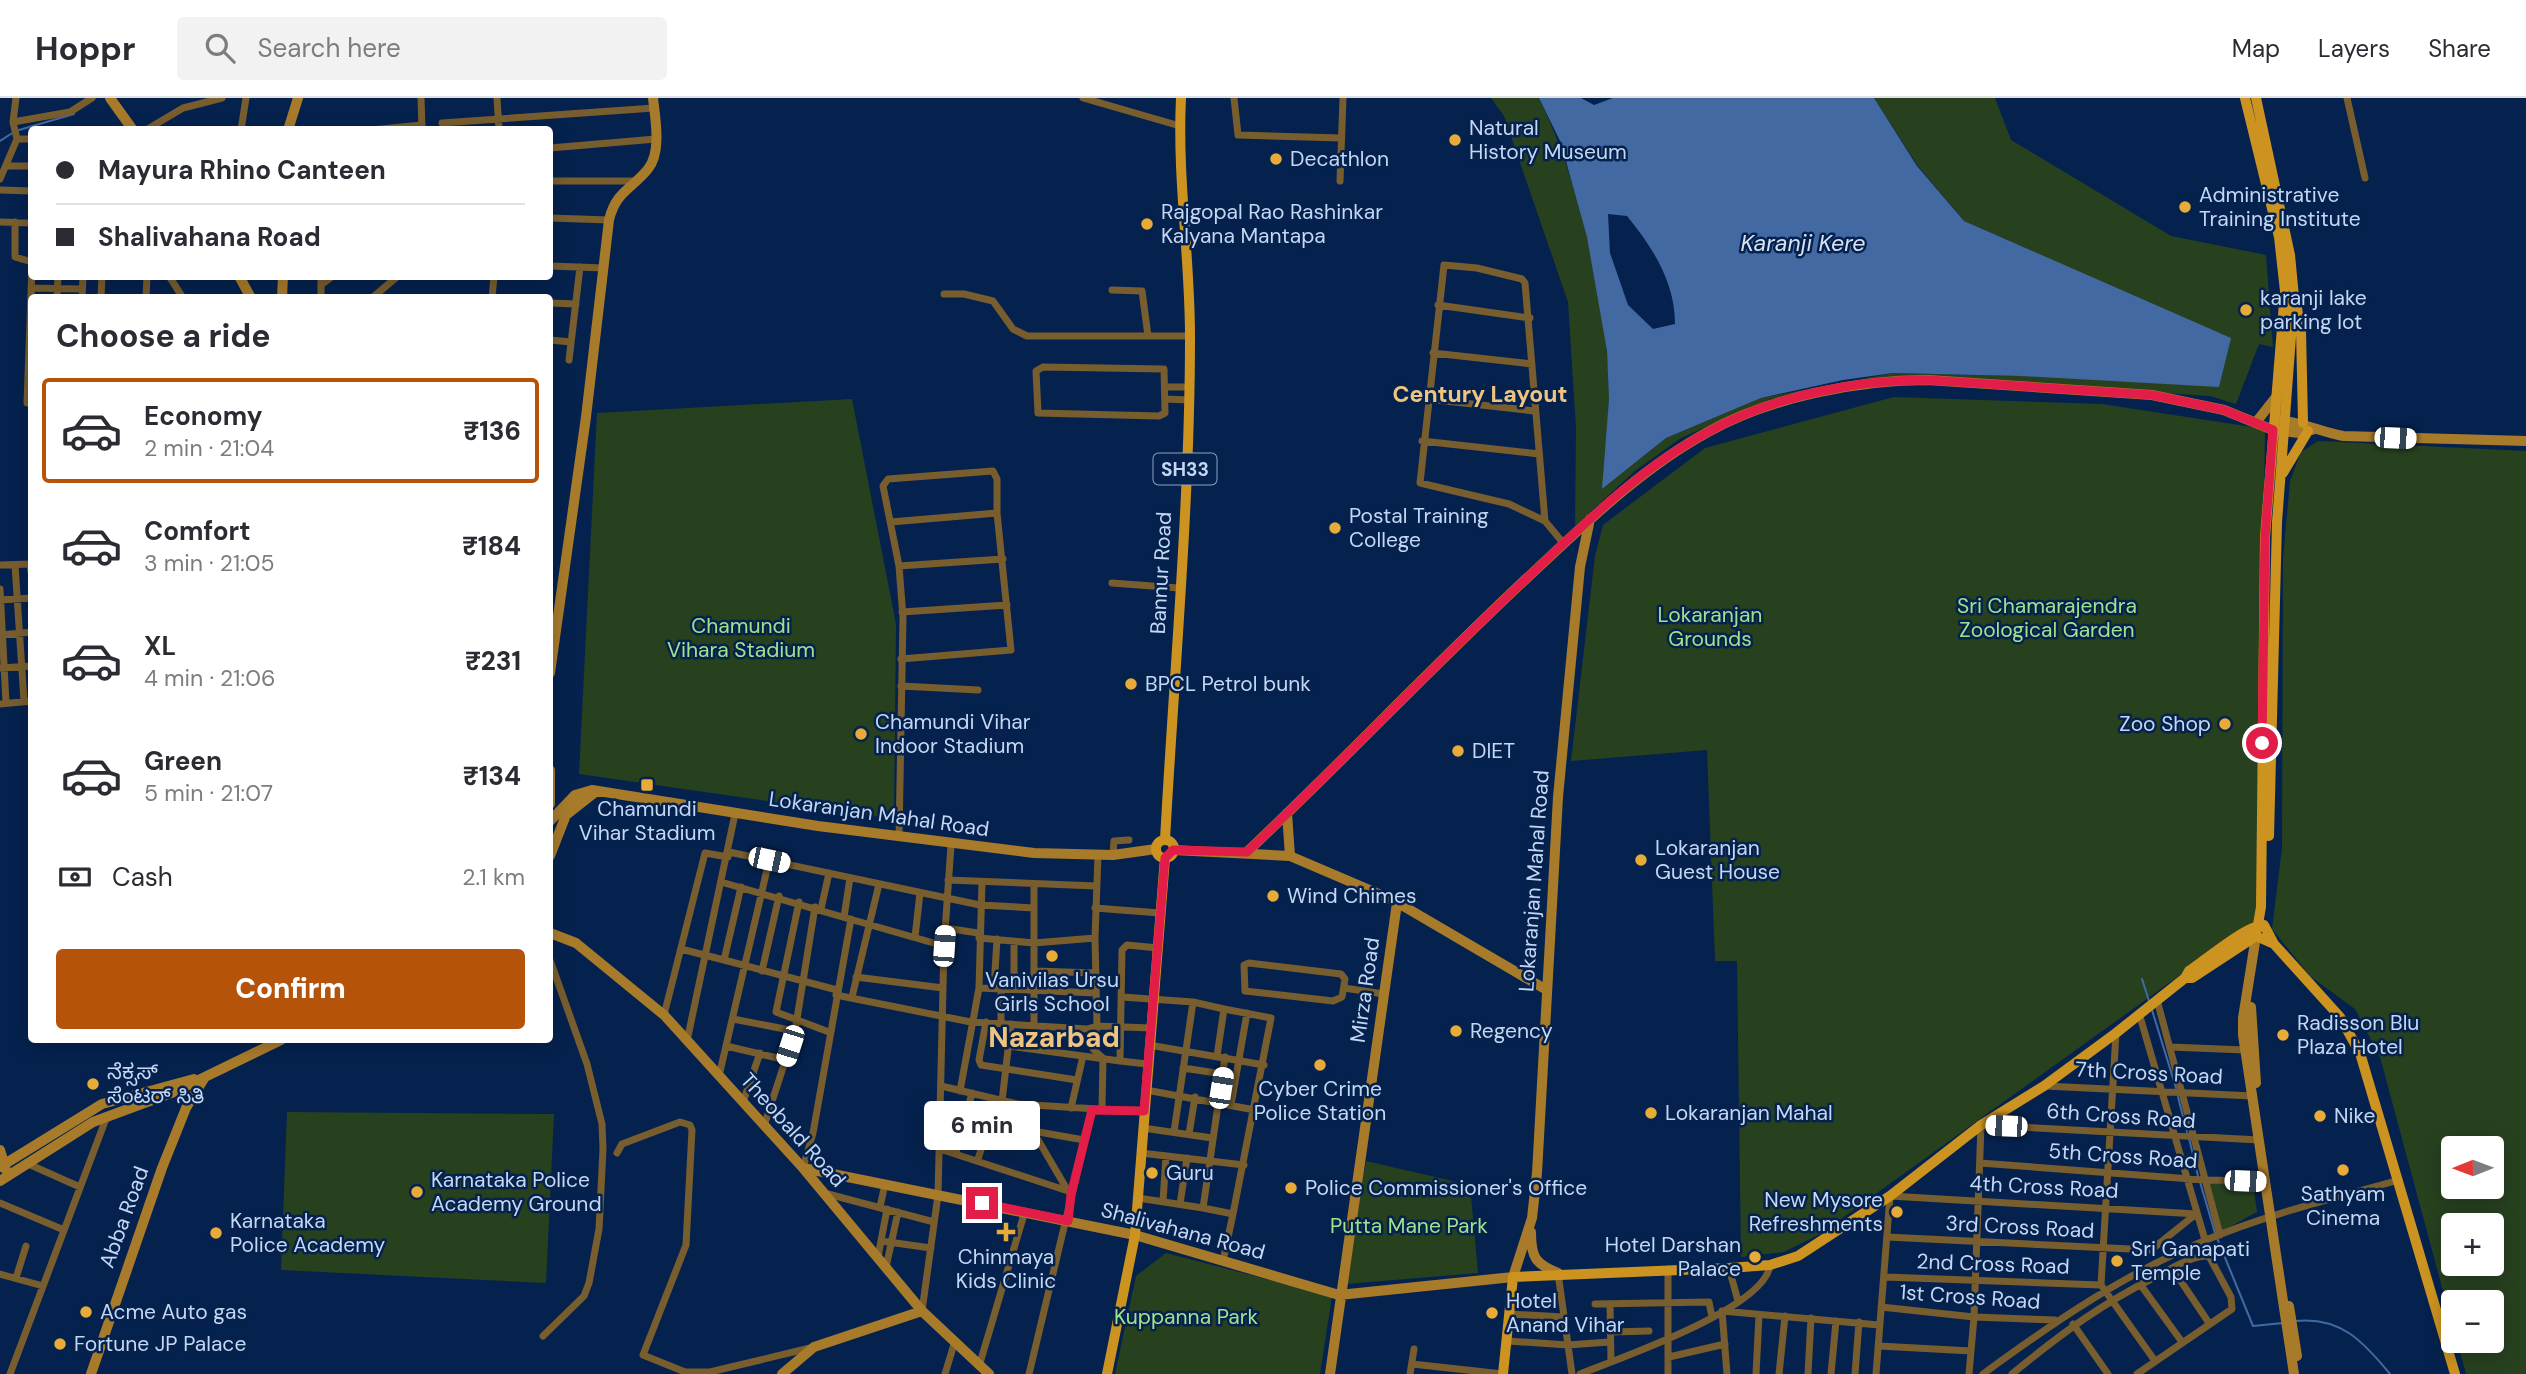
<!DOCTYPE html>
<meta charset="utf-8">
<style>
body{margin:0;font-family:"DM Sans","Noto Sans Kannada",sans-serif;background:#f2f2f3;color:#2b2b33;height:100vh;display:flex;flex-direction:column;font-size:26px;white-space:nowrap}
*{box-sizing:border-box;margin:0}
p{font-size:23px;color:#7c7c81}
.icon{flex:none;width:38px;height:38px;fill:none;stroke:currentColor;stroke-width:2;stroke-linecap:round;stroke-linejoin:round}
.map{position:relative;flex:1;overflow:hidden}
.drawer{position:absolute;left:28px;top:196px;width:525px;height:749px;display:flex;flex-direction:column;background:#fff;border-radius:7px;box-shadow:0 4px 18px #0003}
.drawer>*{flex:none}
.hud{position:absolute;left:28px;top:28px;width:525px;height:154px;border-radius:7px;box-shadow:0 4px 18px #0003;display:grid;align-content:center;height:154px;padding:0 28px;background:#fff}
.needle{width:46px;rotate:269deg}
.fabs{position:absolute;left:2441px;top:1038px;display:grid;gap:14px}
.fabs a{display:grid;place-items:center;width:63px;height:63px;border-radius:7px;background:#fff;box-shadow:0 4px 18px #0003;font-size:35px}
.end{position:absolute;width:32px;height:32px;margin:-16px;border:9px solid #e11d48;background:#fff;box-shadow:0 0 0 4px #fff}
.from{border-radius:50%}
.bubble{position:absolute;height:49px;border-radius:7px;background:#fff;box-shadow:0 4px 18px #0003;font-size:23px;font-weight:800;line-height:49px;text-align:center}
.car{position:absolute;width:21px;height:42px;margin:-21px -10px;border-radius:9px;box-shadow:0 0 5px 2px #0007;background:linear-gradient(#fff 24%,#345 0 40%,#fff 0 76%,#345 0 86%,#fff 0)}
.hud b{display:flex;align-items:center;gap:24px;height:66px;font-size:26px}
.hud b+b{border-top:2px solid #e1e1e2}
.hud i{width:18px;height:18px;background:#2b2b33}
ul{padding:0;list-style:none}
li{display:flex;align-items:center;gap:21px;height:105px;margin:0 14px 10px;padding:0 14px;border:4px solid transparent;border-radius:7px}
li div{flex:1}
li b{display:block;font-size:26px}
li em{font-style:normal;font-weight:800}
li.on{border-color:#b45309}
li>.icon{width:63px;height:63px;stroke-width:1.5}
h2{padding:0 28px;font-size:32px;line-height:84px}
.pay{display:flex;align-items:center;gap:18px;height:77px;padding:0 28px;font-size:26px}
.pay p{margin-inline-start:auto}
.action{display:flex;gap:14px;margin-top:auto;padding:14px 28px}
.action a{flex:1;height:80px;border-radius:7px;background:#b45309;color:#fff;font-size:28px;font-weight:800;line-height:80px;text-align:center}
header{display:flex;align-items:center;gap:42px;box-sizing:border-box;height:98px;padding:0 35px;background:#fff;border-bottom:2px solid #e1e1e2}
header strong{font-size:33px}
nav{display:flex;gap:38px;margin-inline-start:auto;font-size:24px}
.search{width:490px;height:63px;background:#f2f2f3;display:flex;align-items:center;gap:18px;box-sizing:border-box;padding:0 24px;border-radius:7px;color:#7c7c81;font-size:26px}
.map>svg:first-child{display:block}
.green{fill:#27411f;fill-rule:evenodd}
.water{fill:#4369a3;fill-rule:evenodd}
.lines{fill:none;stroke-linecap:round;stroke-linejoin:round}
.stream{stroke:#4369a3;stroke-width:2}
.street{stroke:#785d2e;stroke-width:7}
.secondary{stroke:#a87b2b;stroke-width:10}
.primary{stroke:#cd9320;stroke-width:10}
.route{stroke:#e11d48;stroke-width:9}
.poi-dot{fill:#e9ab38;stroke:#05224e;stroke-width:2.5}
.labels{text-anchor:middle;stroke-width:5;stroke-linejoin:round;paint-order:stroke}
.shield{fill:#05224e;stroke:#8ba1c2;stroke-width:2}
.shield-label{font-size:19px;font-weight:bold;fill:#c4d7f3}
.poi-label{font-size:21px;fill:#c4d7f3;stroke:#05224e;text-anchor:start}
.street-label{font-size:21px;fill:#c4d7f3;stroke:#05224e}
.park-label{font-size:21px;fill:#a0e28c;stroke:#05224e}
.water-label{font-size:23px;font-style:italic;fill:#d7e2f3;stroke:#05224e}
.neighbourhood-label{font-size:23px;font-weight:bold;fill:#f0c47f;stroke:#05224e}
.district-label{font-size:28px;font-weight:bold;fill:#f0c47f;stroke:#05224e}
</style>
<header>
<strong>Hoppr</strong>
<div class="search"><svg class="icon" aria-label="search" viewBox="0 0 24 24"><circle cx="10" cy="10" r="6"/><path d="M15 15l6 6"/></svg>Search here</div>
<nav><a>Map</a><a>Layers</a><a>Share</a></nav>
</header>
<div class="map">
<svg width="2526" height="1276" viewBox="0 0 2526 1276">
<rect width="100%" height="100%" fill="#05224e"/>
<path class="green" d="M1491 0H1539C1579 82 1609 208 1609 300 1609 330 1603 360 1603 390L1666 340 1761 300 1893 275 2021 278 2085 177 1964 123 1918 68 1874 0H1995L2011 42 2171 138 2266 157 2273 249 2259 246 2236 306 2210 298 1896 278 1771 301 1681 340 1636 372 1575 428 1576 330 1568 204 1504 18Z
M1894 299 2102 306 2265 331 2258 821 1820 1136 1784 1154 1741 1159 1737 863H1715L1707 652 1571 663 1595 458 1603 427 1705 350Z
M852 301 896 526 894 721 579 676 597 315Z
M2318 343 2526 353V1276H2466L2457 1243 2492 1242V1204H2454L2453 1230 2380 959 2355 911 2310 878 2272 831 2282 750 2283 460 2290 383 2301 354ZM2454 1050H2492V1088H2454ZM2454 1127H2492V1166H2454Z
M287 1014 554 1016 546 1185 281 1172Z
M1366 1063 1470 1087 1478 1175 1346 1186Z
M2208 1083 2253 1085 2257 1114 2222 1133Z
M1166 1155 1332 1198 1320 1276H1115L1136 1178Z"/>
<path class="water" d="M1539 0H1581L1594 7 1613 0H1874L1917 68 1964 123 2231 240 2219 289 2021 278 1893 275 1843 282 1761 300 1666 340 1602 391 1609 301 1607 253 1587 139 1561 45ZM1608 116 1627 118C1653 150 1675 184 1675 226L1653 231 1628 207 1610 155Z"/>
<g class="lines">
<path class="stream" d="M19 32 74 16
M0 43 14 34
M2142 881 2149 903
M2152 912 2176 990
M2178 999 2187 1034
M2189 1040 2198 1078
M2200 1084 2215 1135
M2217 1140 2253 1228 2283 1225
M2295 1223C2340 1218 2363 1243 2390 1276"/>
<path class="street" d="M421 0 422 31
M497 0 499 32
M1083 0 1180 28
M1234 0 1238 37 1341 40
M2347 0 2365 80
M13 24 70 14 92 0
M442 25 654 10
M146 32 183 10 222 0
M241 32 246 0
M371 32 422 27
M17 41H32
M550 50 656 41
M6 68H32
M0 81 17 41 13 24 16 0
M550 83H634
M1340 83 1343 0
M0 92 32 93
M550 120 609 122
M0 124 32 125
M15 124V159L32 164
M550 168 604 170
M169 178 183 200
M321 187 333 178
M31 190 82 191
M1112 192 1142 193 1148 238
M944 196H964L993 203 1013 231 1027 238H1190
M57 200 58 178
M82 200 83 178
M101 200 102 178
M146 200 147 178
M321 200V178
M372 200 398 178
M492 200 494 178
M550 205 576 206
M1438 207 1530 220
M550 242 571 244
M1433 255 1532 266
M569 262 580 169
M1043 269 1164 271 1165 315 1159 318 1038 315 1036 273Z
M1165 289H1189
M1165 301 1189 302
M1427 301 1534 313
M27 305 32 170
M1422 343 1539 356
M1545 423 1525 185 1522 181 1477 170 1444 167 1420 385 1509 406 1545 423 1564 446
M891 424 997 415
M30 466 32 480
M0 467 32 466
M15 467 24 603
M899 468 1003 461
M1112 485 1179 490
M0 491 6 605
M0 502 32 500
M902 514 1007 507
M0 537 32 534
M1 570 32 568
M901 588 978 592
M0 606 32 603
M899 739 903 519 899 468 883 388 888 381 993 373 997 381V415L1011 552 901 561
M729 754 980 807 1034 810
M1098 757 1095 840 1097 928 1093 951 1103 960 1102 1010
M1113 757 1114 743 1129 742
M948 782 1096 788
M721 784 944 848
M799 804 776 914 829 934
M1095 810 1160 815
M821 811 829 775
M844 819 850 780
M945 830 978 835
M915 839 920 795
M979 840 1034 845 1095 840
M1014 843V890
M681 851 724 862 741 789
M724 862 837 892
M1249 865 1341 876 1345 881 1342 899 1333 903 1245 893 1244 867Z
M762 873 779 798
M1035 873 1095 875
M856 879 943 890
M979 890 1095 895
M994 890 997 841
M1001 890V925
M1344 890 1384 896
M836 897 971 924 1087 931 1097 928 1151 930
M852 899 879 786
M1122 899 1193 904 1224 911
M2157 902 2220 1137
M2139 915 2205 1142
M664 917 705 755 728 759
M733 921 795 933
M986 924 979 962 981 967 1077 982
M1034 927V786
M2116 935 2101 1187 2155 1263
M687 943 735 716
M1149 947 1264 967
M726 948 786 962
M1008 948 1120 963 1122 852 1127 847 1158 850
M2170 949 2245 952
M1217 958 1224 911 1271 920 1233 1116 1203 1110 1225 959
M1120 963 1147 966
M1183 970 1223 976
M719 978 769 763
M941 988 1017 1006 1145 1014
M2045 988 2252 998
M1146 992 1255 1012
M960 993 979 890 982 784
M1002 1003 1011 926
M743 1004 760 955
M1017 1006 1068 1093
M1231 1007 1247 915
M1071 1010 1083 958
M764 1028 795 933 815 809
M1143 1030 1212 1040
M1033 1033 1084 1042
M1174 1034 1193 904
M1189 1036 1195 999
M940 1051 1068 1093
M956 1054 972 995
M617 1055 622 1046 680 1024 690 1027 692 1032 686 1147 643 1257 685 1274H710L810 1250
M1141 1055 1244 1067
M978 1061 997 1002
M26 1065 80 1089
M1980 1065 2204 1082 2264 1083
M803 1070 813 1035 851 821
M824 1095 934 1124
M1138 1100 1203 1110
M1163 1103 1166 1058
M0 1105 64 1132
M1180 1106 1187 1060
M880 1109 885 1086
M1887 1139 2151 1152 2196 1116
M881 1143 931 1150
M878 1159 887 1111
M1223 1163 1233 1116
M886 1169 898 1114
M1729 1170 1738 1203
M2172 1170 2209 1225
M1668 1171V1276
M1558 1175 1572 1276
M0 1176 43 1188
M1885 1179 2101 1187
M16 1180 26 1148
M2140 1186 2182 1244
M1595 1206 1709 1204 1712 1219
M1610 1206 1611 1264
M1881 1209 1974 1219 2055 1222
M922 1213 938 1097 944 848 951 747
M1509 1216 1564 1219
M2073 1226 2108 1276
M1612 1234 1649 1233
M543 1238 584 1198 589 1185 599 1131 603 1051 602 1026 587 966 550 862
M1507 1243 1568 1247 1609 1244
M1879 1248 1971 1253
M1669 1259 1725 1246
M980 1265 1025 1113
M1412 1266 1503 1276
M10 1276 107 1018
M945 1276 955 1243
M1029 1276 1092 1012
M1410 1276 1414 1251
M1580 1276C1620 1260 1766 1210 1770 1167
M1727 1276 1722 1213 1879 1227
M1756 1276 1759 1217
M1779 1276 1785 1218
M1808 1276 1811 1220
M1831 1276 1836 1223
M1855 1276 1859 1224
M1876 1276 1890 1098 2197 1116
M1969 1276 1974 1219 1981 1027 2259 1042
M1983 1276C2054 1224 2124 1176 2206 1142 2268 1116 2335 1100 2399 1082
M2012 1276C2062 1235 2101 1206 2159 1177 2173 1170 2193 1157 2209 1158L2231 1199 2232 1211 2137 1276"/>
<path class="secondary" d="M110 0 133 32
M288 32 298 0
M239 178 251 200
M282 200 283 178
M2257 323 2276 299
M2277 323C2301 323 2320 334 2343 338L2526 343
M550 575 586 319 609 122C616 93 632 91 648 71 662 54 655 19 653 0
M550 672V706
M1287 715 1290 758
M550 723 575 697 592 692 818 728 1034 755 1113 757 1156 751
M1173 752 1290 758 1393 802 1545 891
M1247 754C1342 664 1432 569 1527 480 1584 427 1640 371 1708 334 1771 299 1857 282 1928 282L2152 297 2224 312 2273 332 2299 335 2312 332
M550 758 566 717 594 695
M550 835 576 845 664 917 803 1070 922 1213 989 1276
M2256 838 2243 920V937L2294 1276
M2251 909 2256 985
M0 1052 6 1072
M0 1069 102 1006 194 981
M803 1070 1135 1137 1339 1197 1513 1179 1532 1120 1537 1075 1558 699 1580 469 1590 421
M0 1083 93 1024 174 994 281 942
M1531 1134C1531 1159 1535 1166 1558 1175
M2289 1208 2297 1258
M91 1276 162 1070 186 1010 205 979
M782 1276 814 1249 922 1213
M1330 1276 1397 805"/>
<path class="primary" d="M2245 0 2279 139 2285 193 2265 439 2261 809 2257 832
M2256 0 2290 157 2294 199 2277 424 2269 738
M2296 205 2301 232 2303 325
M2283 375 2308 333
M1165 742C1174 575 1190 406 1190 238 1190 159 1177 80 1181 0
M1156 751a9 9 0 1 1 18 0a9 9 0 1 1-18 0Z
M2274 846 2340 919 2360 955 2455 1276
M1107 1276 1135 1137 1165 760
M1503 1276 1513 1179 1729 1170 1770 1167 1798 1158 1890 1098 1981 1027 2044 988 2116 935 2185 880 2189 873C2204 863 2248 826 2264 827L2274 846 2256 838 2192 880H2185"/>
</g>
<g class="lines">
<path class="route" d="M982 1105 1068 1123 1071 1097 1092 1012 1144 1013 1165 760 1173 752 1247 754C1342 664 1432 569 1527 480 1584 426 1639 371 1708 334 1773 298 1855 282 1928 282L2152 297 2224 312 2273 332 2265 439 2262 645"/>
</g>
<g class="poi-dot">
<circle cx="1455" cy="42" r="7"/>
<circle cx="1276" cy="61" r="7"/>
<circle cx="2185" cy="109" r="7"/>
<circle cx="1147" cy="126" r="7"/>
<circle cx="2246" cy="212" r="7"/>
<circle cx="1335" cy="430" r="7"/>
<circle cx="1131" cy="586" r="7"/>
<circle cx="2225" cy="626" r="7"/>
<circle cx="861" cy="636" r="7"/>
<circle cx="1458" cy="653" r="7"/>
<rect x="640" y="680" width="14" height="14" rx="3.5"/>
<circle cx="1641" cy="762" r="7"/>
<circle cx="1273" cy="798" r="7"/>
<circle cx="1052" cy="858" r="7"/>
<circle cx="1456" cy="933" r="7"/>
<circle cx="2283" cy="937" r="7"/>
<circle cx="1320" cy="967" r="7"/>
<circle cx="93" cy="986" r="7"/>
<circle cx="1651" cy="1015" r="7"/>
<circle cx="2320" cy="1018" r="7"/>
<circle cx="2343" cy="1072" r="7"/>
<circle cx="1152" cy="1075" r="7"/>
<circle cx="1291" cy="1090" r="7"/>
<circle cx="417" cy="1094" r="7"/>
<circle cx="1897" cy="1114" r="7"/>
<path d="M1002.5 1123.5h7v7h7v7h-7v7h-7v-7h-7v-7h7z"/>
<circle cx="216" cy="1135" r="7"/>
<circle cx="1755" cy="1159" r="7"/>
<circle cx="2117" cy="1163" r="7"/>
<circle cx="86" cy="1214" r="7"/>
<circle cx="1492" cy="1215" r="7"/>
<circle cx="60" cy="1246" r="7"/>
</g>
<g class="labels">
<rect class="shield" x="1153.5" y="355.5" width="63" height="31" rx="5"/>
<g class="shield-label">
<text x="1185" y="378">SH33</text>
</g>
<g class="poi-label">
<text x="1469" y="37">Natural<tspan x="1469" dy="24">History Museum</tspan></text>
<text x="1290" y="68">Decathlon</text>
<text x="2199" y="104">Administrative<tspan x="2199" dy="24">Training Institute</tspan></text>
<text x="1161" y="121">Rajgopal Rao Rashinkar<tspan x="1161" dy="24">Kalyana Mantapa</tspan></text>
<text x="2260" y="207">karanji lake<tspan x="2260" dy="24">parking lot</tspan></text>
<text x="1349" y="425">Postal Training<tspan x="1349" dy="24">College</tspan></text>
<text x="1145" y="593">BPCL Petrol bunk</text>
<text x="875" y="631">Chamundi Vihar<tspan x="875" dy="24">Indoor Stadium</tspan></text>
<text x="2211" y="633" text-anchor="end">Zoo Shop</text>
<text x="1472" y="660">DIET</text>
<text x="647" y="718" text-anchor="middle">Chamundi<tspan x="647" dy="24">Vihar Stadium</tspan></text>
<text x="1655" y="757">Lokaranjan<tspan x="1655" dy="24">Guest House</tspan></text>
<text x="1287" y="805">Wind Chimes</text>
<text x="1052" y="889" text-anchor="middle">Vanivilas Ursu<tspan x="1052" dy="24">Girls School</tspan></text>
<text x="2297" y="932">Radisson Blu<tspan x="2297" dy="24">Plaza Hotel</tspan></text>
<text x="1470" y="940">Regency</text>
<text x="107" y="981">ನೆಕ್ಸಸ್<tspan x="107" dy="24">ಸೆಂಟರ್ ಸಿತಿ</tspan></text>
<text x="1320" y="998" text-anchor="middle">Cyber Crime<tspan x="1320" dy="24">Police Station</tspan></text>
<text x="1665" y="1022">Lokaranjan Mahal</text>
<text x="2334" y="1025">Nike</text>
<text x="1166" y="1082">Guru</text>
<text x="431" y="1089">Karnataka Police<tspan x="431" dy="24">Academy Ground</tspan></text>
<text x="1305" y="1097">Police Commissioner's Office</text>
<text x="2343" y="1103" text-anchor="middle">Sathyam<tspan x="2343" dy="24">Cinema</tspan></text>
<text x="1883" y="1109" text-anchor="end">New Mysore<tspan x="1883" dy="24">Refreshments</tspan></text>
<text x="230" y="1130">Karnataka<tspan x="230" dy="24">Police Academy</tspan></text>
<text x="1741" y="1154" text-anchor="end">Hotel Darshan<tspan x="1741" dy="24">Palace</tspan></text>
<text x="2131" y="1158">Sri Ganapati<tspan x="2131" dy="24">Temple</tspan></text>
<text x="1006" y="1166" text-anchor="middle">Chinmaya<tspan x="1006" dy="24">Kids Clinic</tspan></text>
<text x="1506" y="1210">Hotel<tspan x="1506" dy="24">Anand Vihar</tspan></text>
<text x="100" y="1221">Acme Auto gas</text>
<text x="74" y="1253">Fortune JP Palace</text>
</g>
<g class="street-label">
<text transform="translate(1161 475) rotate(-87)" y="7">Bannur Road</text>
<text transform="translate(879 716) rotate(8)" y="7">Lokaranjan Mahal Road</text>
<text transform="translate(1534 783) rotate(-86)" y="7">Lokaranjan Mahal Road</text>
<text transform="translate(1365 892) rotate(-82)" y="7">Mirza Road</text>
<text transform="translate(2149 975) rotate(3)" y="7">7th Cross Road</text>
<text transform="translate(2121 1018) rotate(4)" y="7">6th Cross Road</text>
<text transform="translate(793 1032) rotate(48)" y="7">Theobald Road</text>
<text transform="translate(2123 1058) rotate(4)" y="7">5th Cross Road</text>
<text transform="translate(2044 1089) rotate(3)" y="7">4th Cross Road</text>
<text transform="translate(124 1119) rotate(-70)" y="7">Abba Road</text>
<text transform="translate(2020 1129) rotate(3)" y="7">3rd Cross Road</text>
<text transform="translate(1183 1133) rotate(15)" y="7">Shalivahana Road</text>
<text transform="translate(1993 1166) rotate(2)" y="7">2nd Cross Road</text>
<text transform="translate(1970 1199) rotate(4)" y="7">1st Cross Road</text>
</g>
<g class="park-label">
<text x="2047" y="515">Sri Chamarajendra<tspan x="2047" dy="24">Zoological Garden</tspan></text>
<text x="1710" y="524">Lokaranjan<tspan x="1710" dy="24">Grounds</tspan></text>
<text x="741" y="535">Chamundi<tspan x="741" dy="24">Vihara Stadium</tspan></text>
<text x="1409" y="1135">Putta Mane Park</text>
<text x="1186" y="1226">Kuppanna Park</text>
</g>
<g class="water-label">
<text x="1803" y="153">Karanji Kere</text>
</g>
<g class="neighbourhood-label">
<text x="1480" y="304">Century Layout</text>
</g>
<g class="district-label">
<text x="1054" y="949">Nazarbad</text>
</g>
</g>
</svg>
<div class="fabs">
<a><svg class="needle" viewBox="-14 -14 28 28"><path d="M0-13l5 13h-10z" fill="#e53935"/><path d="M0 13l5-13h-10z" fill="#7c7c81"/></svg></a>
<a>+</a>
<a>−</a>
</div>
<i class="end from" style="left:2262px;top:645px"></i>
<i class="end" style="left:982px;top:1105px"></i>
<div class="bubble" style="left:924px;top:1003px;width:116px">6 min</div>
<i class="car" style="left:2395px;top:340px;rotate:92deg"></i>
<i class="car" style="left:769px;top:762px;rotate:102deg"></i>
<i class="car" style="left:944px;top:848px;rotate:4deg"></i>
<i class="car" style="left:790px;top:948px;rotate:198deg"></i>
<i class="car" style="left:1221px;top:990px;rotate:9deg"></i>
<i class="car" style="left:2006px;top:1028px;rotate:272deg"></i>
<i class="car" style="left:2245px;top:1083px;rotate:92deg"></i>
<div class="hud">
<b><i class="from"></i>Mayura Rhino Canteen</b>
<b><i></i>Shalivahana Road</b>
</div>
<section class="drawer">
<h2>Choose a ride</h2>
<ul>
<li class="on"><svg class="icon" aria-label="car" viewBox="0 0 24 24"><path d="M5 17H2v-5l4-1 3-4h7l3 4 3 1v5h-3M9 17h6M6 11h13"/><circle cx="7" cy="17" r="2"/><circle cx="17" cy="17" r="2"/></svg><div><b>Economy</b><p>2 min · 21:04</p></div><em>₹136</em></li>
<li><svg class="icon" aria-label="car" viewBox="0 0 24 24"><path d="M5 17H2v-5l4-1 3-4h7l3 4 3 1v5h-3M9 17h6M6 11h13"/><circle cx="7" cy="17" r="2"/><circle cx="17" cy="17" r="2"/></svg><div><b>Comfort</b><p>3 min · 21:05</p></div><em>₹184</em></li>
<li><svg class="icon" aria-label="car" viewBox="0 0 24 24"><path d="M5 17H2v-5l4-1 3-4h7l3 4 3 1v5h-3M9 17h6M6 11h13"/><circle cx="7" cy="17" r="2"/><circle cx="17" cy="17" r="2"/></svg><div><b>XL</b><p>4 min · 21:06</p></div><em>₹231</em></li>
<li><svg class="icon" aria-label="car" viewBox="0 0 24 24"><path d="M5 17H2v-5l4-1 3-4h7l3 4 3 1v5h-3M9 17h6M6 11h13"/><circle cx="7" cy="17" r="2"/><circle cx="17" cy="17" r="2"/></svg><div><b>Green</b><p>5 min · 21:07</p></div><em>₹134</em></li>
</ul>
<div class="pay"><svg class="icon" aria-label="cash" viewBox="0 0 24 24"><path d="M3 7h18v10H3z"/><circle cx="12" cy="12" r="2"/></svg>Cash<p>2.1 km</p></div>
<div class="action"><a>Confirm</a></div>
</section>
</div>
